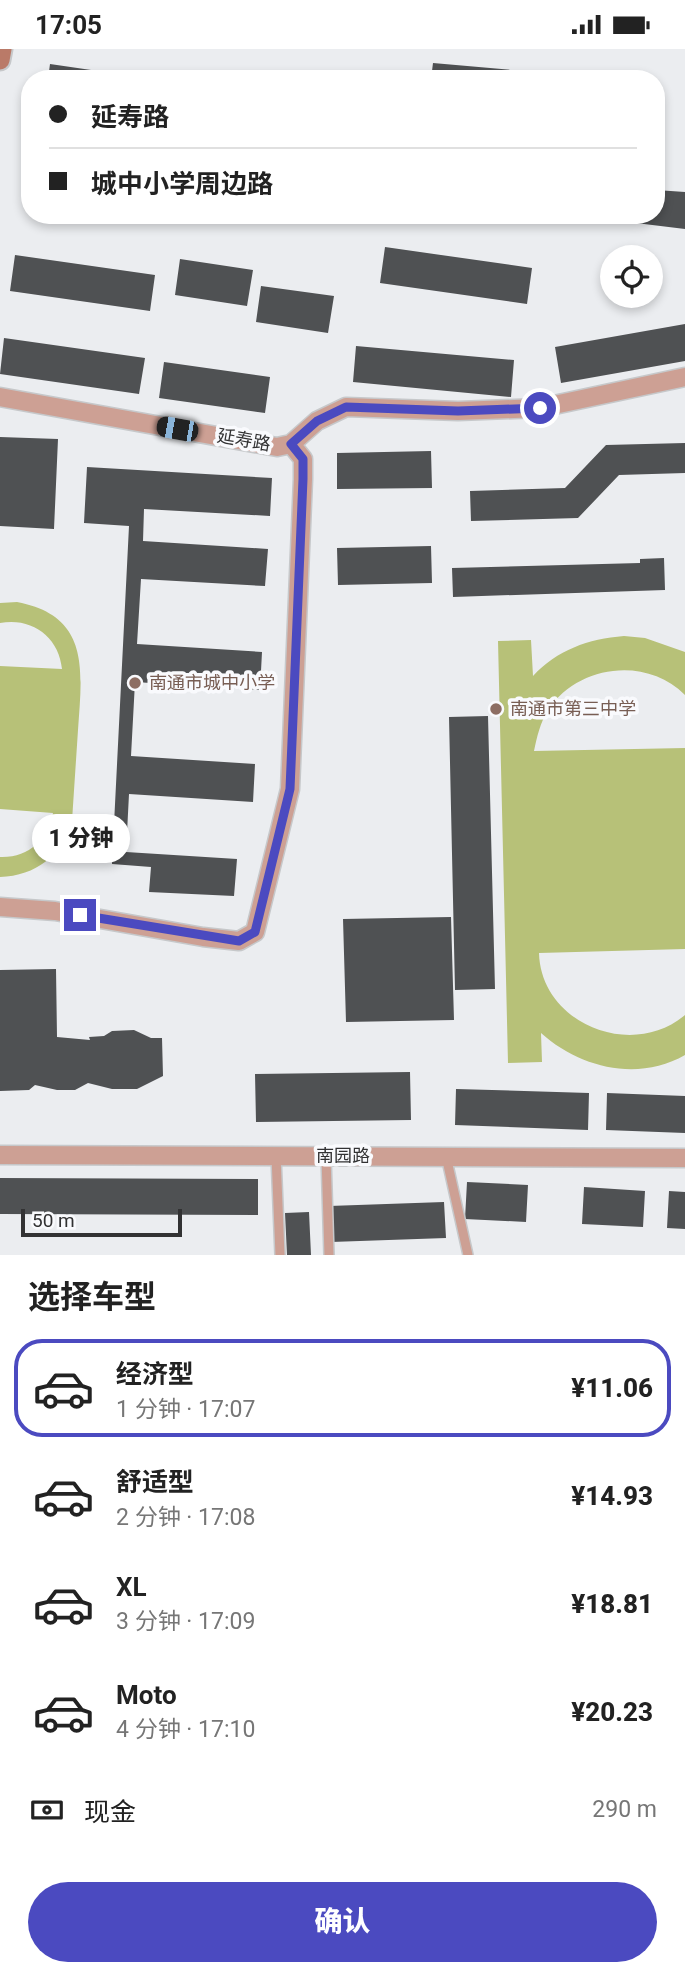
<!DOCTYPE html>
<html lang="zh">
<meta charset="utf-8">
<style>
body{margin:0;font-family:Roboto,"Noto Sans SC",sans-serif;background:#f6f6f6;color:#222;height:100vh;display:flex;flex-direction:column;font-size:26px;white-space:nowrap}
*{box-sizing:border-box;margin:0}
p{font-size:23px;color:#767676}
.icon{flex:none;width:38px;height:38px;fill:none;stroke:currentColor;stroke-width:2;stroke-linecap:round;stroke-linejoin:round}
.map{position:relative;height:1206px;overflow:hidden}
.details{display:flex;flex-direction:column;background:#fff;flex:1}
.details>*{flex:none}
.top-card{position:absolute;left:21px;top:21px;width:644px;height:154px;border-radius:28px;box-shadow:0 4px 10px #0003;display:grid;align-content:center;height:154px;padding:0 28px;background:#fff}
.controls{position:absolute;left:600px;top:196px;display:grid;gap:14px}
.controls a{display:grid;place-items:center;width:63px;height:63px;border-radius:50%;background:#fff;box-shadow:0 4px 10px #0003;font-size:35px}
.scale{position:absolute;left:21px;bottom:18px;width:161px;box-sizing:border-box;padding-left:7px;border:4px solid #323233;border-top:0;font-size:19px;line-height:24px;white-space:nowrap;color:#323233;-webkit-text-stroke:5px #f9fafd;paint-order:stroke}
.end{position:absolute;width:32px;height:32px;margin:-16px;border:9px solid #4b4ac0;background:#fff;box-shadow:0 0 0 4px #fff}
.from{border-radius:50%}
.bubble{position:absolute;height:49px;border-radius:24px;background:#fff;box-shadow:0 4px 10px #0003;font-size:23px;font-weight:800;line-height:49px;text-align:center}
.car{position:absolute;width:21px;height:42px;margin:-21px -10px;border-radius:9px;box-shadow:0 0 5px 2px #0007;background:linear-gradient(#222 24%,#8ab4d8 0 40%,#222 0 76%,#8ab4d8 0 86%,#222 0)}
.top-card b{display:flex;align-items:center;gap:24px;height:66px;font-size:26px}
.top-card b+b{border-top:2px solid #e0e0e0}
.top-card i{width:18px;height:18px;background:#222}
ul{padding:0;list-style:none}
li{display:flex;align-items:center;gap:21px;height:98px;margin:0 14px 10px;padding:0 14px;border:4px solid transparent;border-radius:28px}
li div{flex:1}
li b{display:block;font-size:26px}
li em{font-style:normal;font-weight:800}
li.selected{border-color:#4b4ac0}
li>.icon{width:63px;height:63px;stroke-width:1.5}
h2{padding:0 28px;font-size:32px;line-height:84px}
.pay{display:flex;align-items:center;gap:18px;height:77px;padding:0 28px;font-size:26px}
.pay p{margin-inline-start:auto}
.cta{display:flex;gap:14px;margin-top:auto;padding:14px 28px}
.cta a{flex:1;height:80px;border-radius:42px;background:#4b4ac0;color:#fff;font-size:28px;font-weight:800;line-height:80px;text-align:center}
.status{display:flex;justify-content:space-between;align-items:center;height:49px;padding:0 35px;background:#fff;direction:ltr}
.status svg{height:19px;fill:currentColor}
.map>svg:first-child{display:block}
.green{fill:#b7c178}
.building{fill:#4f5153}
.lines{fill:none;stroke-linecap:round;stroke-linejoin:round}
.service-casing{stroke:#c6c8ca;stroke-width:12}
.minor-casing{stroke:#c6c8ca;stroke-width:21}
.secondary-casing{stroke:#c6c8ca;stroke-width:23}
.service{stroke:#cda094;stroke-width:9}
.minor{stroke:#cda094;stroke-width:18}
.secondary{stroke:#ba7a68;stroke-width:19}
.route{stroke:#4b4ac0;stroke-width:9}
.education-dot{fill:#8d6e63;stroke:#f9fafd;stroke-width:2.5}
.labels{text-anchor:middle;stroke-width:7;stroke-linejoin:round;paint-order:stroke}
.street-label{font-size:18px;fill:#323233;stroke:#f9fafd}
.education-label{font-size:18px;fill:#785e54;stroke:#f9fafd;text-anchor:start}
</style>
<div class="status"><b>17:05</b><svg viewBox="0 0 49 12"><path d="M0 12V9h3v3zM5 12V6h3v6zM10 12V3h3v9zM15 12V0h3v12zM26 1h20v11H26zM47 4h2v5h-2z"/></svg></div>
<div class="map">
<svg width="685" height="1206" viewBox="0 0 685 1206">
<rect width="100%" height="100%" fill="#ebedf0"/>
<path class="green" d="M17 553C91 567 82 622 78 681 76 711 74 742 72 772 62 806 36 827 0 828V808C29 809 47 791 53 764L0 760V617L62 620C59 588 32 568 0 574V554Z
M624 587 645 589 685 603V646C646 607 578 616 548 661 540 674 537 688 534 702L685 699V900L539 904C541 975 632 1011 685 966V1006C638 1033 580 1019 541 984L542 1013 508 1014 498 592 531 591 533 627C557 601 588 590 624 587Z"/>
<path class="building" d="M433 14 557 25 556 30H431Z
M50 15 139 28V30H48Z
M400 25 401 30H375V28Z
M656 141 685 143V180L595 169 656 166Z
M385 198 532 219 527 255 380 234Z
M15 206 155 226 150 262 10 242Z
M180 210 253 221 247 257 175 246Z
M261 237 334 247 328 284 256 273Z
M685 275V312L561 334 555 298Z
M4 289 145 309 139 345 0 325Z
M356 297 514 311 511 348 353 333Z
M164 313 270 328 265 364 159 349Z
M0 388 58 390 54 480 0 477Z
M685 394V424L619 426 578 469 471 472 470 442 565 439 606 396Z
M431 402 432 439 337 440V404Z
M87 418 272 429 270 467 144 460 143 492 268 500 265 537 141 530 137 595 262 603 260 641 135 633 131 707 255 715 253 753 129 745 126 803 237 810 234 847 149 843 151 818 112 815 129 477 84 474Z
M431 497 432 534 338 536 337 499Z
M664 509 665 541 453 548 452 519 640 514V510Z
M488 667 495 940 455 941 449 668Z
M451 868 454 971 346 973 343 870Z
M56 920 57 988 90 991 89 988 104 987 112 982 134 981 151 989H162L163 1027 137 1040H112L88 1034 75 1041H57L35 1036 29 1041 0 1042V921Z
M410 1023 411 1071 256 1073 255 1025Z
M456 1040 589 1044 588 1081 455 1076Z
M607 1044 685 1047V1084L606 1081Z
M0 1129 258 1130V1166L0 1165Z
M467 1133 528 1136 526 1173 465 1170Z
M584 1138 645 1142 643 1178 582 1175Z
M669 1142 685 1143V1180L667 1179Z
M444 1153 446 1189 331 1193 329 1157Z
M309 1163 311 1206H287L285 1164Z"/>
<g class="lines">
<defs>
<path id="service" d="M276 1107 280 1206
M326 1107 329 1206
M446 1107 468 1206"/>
<path id="minor" d="M0 348 277 398 291 395 317 372 346 358 458 362 540 359 685 328
M0 858 55 862 203 888 239 892 255 883 290 740 303 430V410L291 395
M0 1106 685 1109"/>
<path id="secondary" d="M0 11 2 0"/>
</defs>
<use href="#service" class="service-casing"/>
<use href="#minor" class="minor-casing"/>
<use href="#secondary" class="secondary-casing"/>
<use href="#service" class="service"/>
<use href="#minor" class="minor"/>
<use href="#secondary" class="secondary"/>
</g>
<g class="lines">
<path class="route" d="M80 866 239 892 255 883 290 740 303 430V410L291 395 317 372 346 358 458 362 540 359"/>
</g>
<g class="education-dot">
<circle cx="135" cy="634" r="7"/>
<circle cx="496" cy="660" r="7"/>
</g>
<g class="labels">
<g class="street-label">
<text transform="translate(244 391) rotate(10)" y="6">延寿路</text>
<text x="343" y="1113">南园路</text>
</g>
<g class="education-label">
<text x="149" y="640">南通市城中小学</text>
<text x="510" y="666">南通市第三中学</text>
</g>
</g>
</svg>
<div class="controls">
<a><svg class="icon" aria-label="locate" viewBox="0 0 24 24"><circle cx="12" cy="12" r="6"/><path d="M12 2v4M12 18v4M2 12h4M18 12h4"/></svg></a>
</div>
<div class="scale">50 m</div>
<i class="end from" style="left:540px;top:359px"></i>
<i class="end" style="left:80px;top:866px"></i>
<div class="bubble" style="left:32px;top:765px;width:98px">1 分钟</div>
<i class="car" style="left:177px;top:380px;rotate:280deg"></i>
<div class="top-card">
<b><i class="from"></i>延寿路</b>
<b><i></i>城中小学周边路</b>
</div>
</div>
<section class="details">
<h2>选择车型</h2>
<ul>
<li class="selected"><svg class="icon" aria-label="car" viewBox="0 0 24 24"><path d="M5 17H2v-5l4-1 3-4h7l3 4 3 1v5h-3M9 17h6M6 11h13"/><circle cx="7" cy="17" r="2"/><circle cx="17" cy="17" r="2"/></svg><div><b>经济型</b><p>1 分钟 · 17:07</p></div><em>¥11.06</em></li>
<li><svg class="icon" aria-label="car" viewBox="0 0 24 24"><path d="M5 17H2v-5l4-1 3-4h7l3 4 3 1v5h-3M9 17h6M6 11h13"/><circle cx="7" cy="17" r="2"/><circle cx="17" cy="17" r="2"/></svg><div><b>舒适型</b><p>2 分钟 · 17:08</p></div><em>¥14.93</em></li>
<li><svg class="icon" aria-label="car" viewBox="0 0 24 24"><path d="M5 17H2v-5l4-1 3-4h7l3 4 3 1v5h-3M9 17h6M6 11h13"/><circle cx="7" cy="17" r="2"/><circle cx="17" cy="17" r="2"/></svg><div><b>XL</b><p>3 分钟 · 17:09</p></div><em>¥18.81</em></li>
<li><svg class="icon" aria-label="car" viewBox="0 0 24 24"><path d="M5 17H2v-5l4-1 3-4h7l3 4 3 1v5h-3M9 17h6M6 11h13"/><circle cx="7" cy="17" r="2"/><circle cx="17" cy="17" r="2"/></svg><div><b>Moto</b><p>4 分钟 · 17:10</p></div><em>¥20.23</em></li>
</ul>
<div class="pay"><svg class="icon" aria-label="cash" viewBox="0 0 24 24"><path d="M3 7h18v10H3z"/><circle cx="12" cy="12" r="2"/></svg>现金<p>290 m</p></div>
<div class="cta"><a>确认</a></div>
</section>
